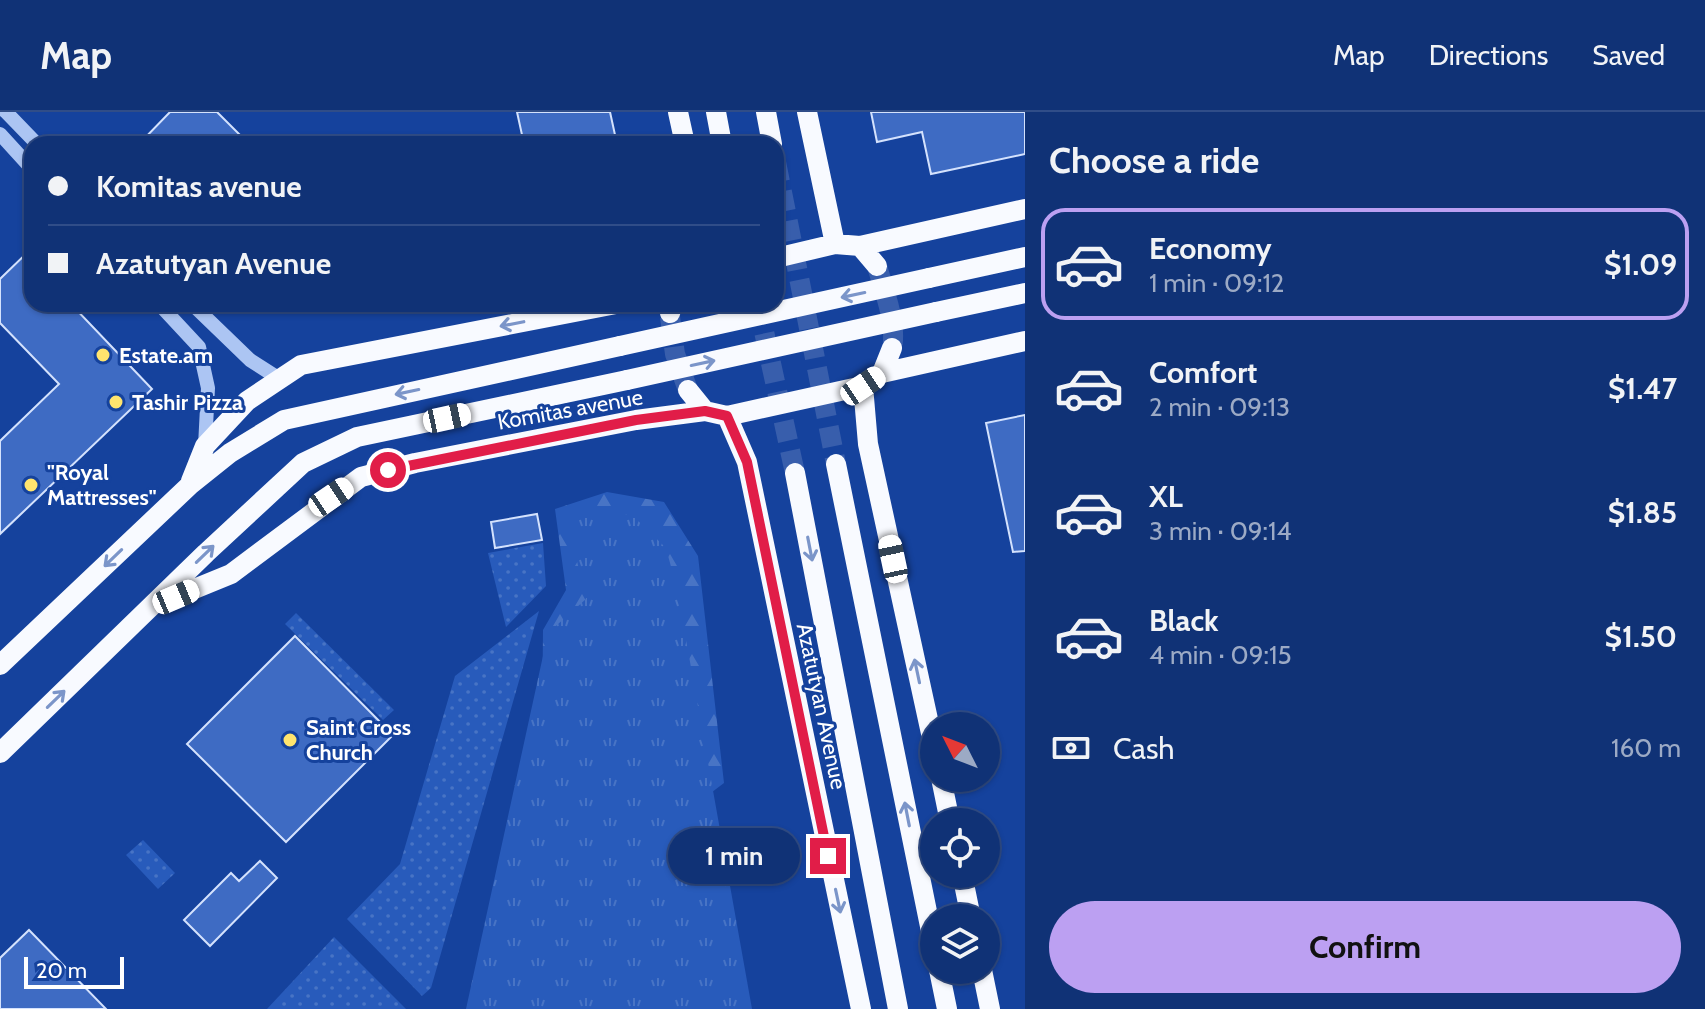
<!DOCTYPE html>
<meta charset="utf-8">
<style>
body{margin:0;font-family:Cabin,sans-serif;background:#1e3e7e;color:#f1f3f6;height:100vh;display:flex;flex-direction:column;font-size:30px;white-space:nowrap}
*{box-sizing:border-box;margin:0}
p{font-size:26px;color:#9caac5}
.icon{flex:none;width:44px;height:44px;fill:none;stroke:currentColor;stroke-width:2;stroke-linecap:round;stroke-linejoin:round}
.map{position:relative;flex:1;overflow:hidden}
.side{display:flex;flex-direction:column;background:#103276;width:680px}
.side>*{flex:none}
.banner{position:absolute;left:24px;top:24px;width:760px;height:176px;border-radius:24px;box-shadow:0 2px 6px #0004,0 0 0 2px #304d88;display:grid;align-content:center;height:176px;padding:0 24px;background:#103276}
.needle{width:52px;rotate:312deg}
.tools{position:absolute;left:920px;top:600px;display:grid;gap:16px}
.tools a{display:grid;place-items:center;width:80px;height:80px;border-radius:50%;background:#103276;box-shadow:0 2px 6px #0004,0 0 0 2px #304d88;font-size:40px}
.scale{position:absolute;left:24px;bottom:20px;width:100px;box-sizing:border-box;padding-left:8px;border:4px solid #fff;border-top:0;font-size:22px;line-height:28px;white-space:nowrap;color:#fff;-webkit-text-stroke:6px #15429d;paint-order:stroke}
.end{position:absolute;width:36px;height:36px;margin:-18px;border:10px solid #e11d48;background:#fff;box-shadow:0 0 0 4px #fff}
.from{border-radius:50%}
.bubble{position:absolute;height:56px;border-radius:28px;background:#103276;box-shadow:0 2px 6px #0004,0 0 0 2px #304d88;font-size:26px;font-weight:800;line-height:56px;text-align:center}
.car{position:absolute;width:24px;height:48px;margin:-24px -12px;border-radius:10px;box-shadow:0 0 6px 2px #0007;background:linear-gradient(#fff 24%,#345 0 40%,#fff 0 76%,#345 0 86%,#fff 0)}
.banner b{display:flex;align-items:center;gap:28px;height:76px;font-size:30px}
.banner b+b{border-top:2px solid #304d88}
.banner i{width:20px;height:20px;background:#f1f3f6}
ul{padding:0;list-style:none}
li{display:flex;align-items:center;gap:24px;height:112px;margin:0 16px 12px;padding:0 8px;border:4px solid transparent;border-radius:24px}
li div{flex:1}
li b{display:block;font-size:30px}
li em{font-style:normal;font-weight:800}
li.active{border-color:#bca0f2}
li>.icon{width:72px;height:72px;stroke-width:1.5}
h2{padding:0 24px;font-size:36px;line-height:96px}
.pay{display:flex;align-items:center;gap:20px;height:88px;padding:0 24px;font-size:30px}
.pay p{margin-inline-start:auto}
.primary-button{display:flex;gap:16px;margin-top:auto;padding:16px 24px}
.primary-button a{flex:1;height:92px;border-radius:48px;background:#bca0f2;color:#111;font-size:32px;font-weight:800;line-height:92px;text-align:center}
header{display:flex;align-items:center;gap:48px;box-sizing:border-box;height:112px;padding:0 40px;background:#103276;border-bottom:2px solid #304d88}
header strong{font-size:38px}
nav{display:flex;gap:44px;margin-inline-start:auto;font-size:28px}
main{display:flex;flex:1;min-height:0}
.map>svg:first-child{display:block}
.grass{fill:url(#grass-dots)}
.forest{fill:url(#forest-firs)}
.park{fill:url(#park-tufts)}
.building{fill:#3e6bc3;stroke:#d4e2fd;stroke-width:2}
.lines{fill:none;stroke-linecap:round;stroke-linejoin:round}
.major-tunnel{stroke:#385eac;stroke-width:20;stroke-dasharray:20 10;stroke-linecap:butt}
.minor{stroke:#acc5f3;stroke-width:14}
.major{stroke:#f8faff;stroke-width:20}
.major-bridge{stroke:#f8faff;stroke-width:20}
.oneway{stroke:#7b95c9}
.route{stroke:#e11d48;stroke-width:10}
.poi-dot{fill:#ffe46e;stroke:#15429d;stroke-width:3}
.labels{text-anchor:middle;stroke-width:6;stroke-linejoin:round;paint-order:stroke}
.poi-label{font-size:22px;font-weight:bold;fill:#fff;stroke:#15429d;text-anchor:start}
.street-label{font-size:22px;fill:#fff;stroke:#15429d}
</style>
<header>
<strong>Map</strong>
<nav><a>Map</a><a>Directions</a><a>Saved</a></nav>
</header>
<main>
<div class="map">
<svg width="1025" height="897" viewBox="0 0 1025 897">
<defs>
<pattern id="grass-dots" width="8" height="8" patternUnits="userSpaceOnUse" patternTransform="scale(2)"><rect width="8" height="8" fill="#285bbb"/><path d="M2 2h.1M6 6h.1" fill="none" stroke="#4874c5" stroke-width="1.8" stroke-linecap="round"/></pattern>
<pattern id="forest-firs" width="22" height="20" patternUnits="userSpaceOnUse" patternTransform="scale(2)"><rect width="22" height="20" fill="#285bbb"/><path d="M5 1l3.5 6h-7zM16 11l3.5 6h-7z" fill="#4874c5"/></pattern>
<pattern id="park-tufts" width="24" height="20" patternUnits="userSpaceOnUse" patternTransform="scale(2)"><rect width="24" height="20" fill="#285bbb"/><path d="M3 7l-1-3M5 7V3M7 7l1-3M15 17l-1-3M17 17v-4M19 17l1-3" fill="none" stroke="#4874c5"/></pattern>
</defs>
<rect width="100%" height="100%" fill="#15429d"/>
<path class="grass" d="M543 431 546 474 506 515 488 441Z
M539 499 431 876 422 884 347 807 400 752 455 564Z
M296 501 394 598 383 608 285 512Z
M143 728 175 761 158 777 126 743Z
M334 825 406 897H267Z"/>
<path class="forest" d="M607 380 664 390 698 444 724 671 667 714 542 630 543 518 566 478 555 397Z"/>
<path class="park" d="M585 394 633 404 666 436 677 477 752 897H466L548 521 586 487 566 403Z"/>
<path class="building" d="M170 0H217L249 32H139Z
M517 0H610L617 32H524Z
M871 0H1025V42L931 62 922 20 877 30Z
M32 136V192H71L152 277 0 422V329L59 272 0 211V167Z
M1025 303V439L1013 440 986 311Z
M537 402 542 428 495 436 491 410Z
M295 524 393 623 286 730 187 632Z
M260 749 277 766 210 834 184 808 231 761 239 769Z
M29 818 106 897H0V846Z"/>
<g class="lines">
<path class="major-tunnel" d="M776 50 836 352
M877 154C884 179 897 211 892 236
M758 192 795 361
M670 205 675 242 688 278"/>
<path class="minor" d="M6 0 37 32
M0 22 32 57
M159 192 199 235 208 276 205 334
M192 192 250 248 278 266"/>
<path class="major" d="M678 0 685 32
M716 0 722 32
M766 0 772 32
M807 0 835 132
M860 134 877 154
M776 146 835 132 860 134 1025 97
M929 166 1025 145
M936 200 1025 181
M670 201 673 192
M882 261 1025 229
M863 274 868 332 934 635
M688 278 705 299 727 304 863 274 882 261 892 236
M727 304 747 350 861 897
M836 352 934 834
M795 361 898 897
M191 369 205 334 247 289 301 253 616 192
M160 491 231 462 361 365 415 351 636 308 705 299
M0 553 190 373 230 341 284 308 620 234
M0 641 206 441 303 351 357 325 627 268
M941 666 950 710
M962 762 971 806
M939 858 947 897
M982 858 990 897"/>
<path class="major-bridge" d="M620 234 929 166
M627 268 936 200"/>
</g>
<defs><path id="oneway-shaft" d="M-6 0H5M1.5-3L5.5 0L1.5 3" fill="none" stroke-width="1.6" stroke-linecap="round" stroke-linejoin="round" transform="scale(2)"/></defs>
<g class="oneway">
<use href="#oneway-shaft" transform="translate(853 183) rotate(168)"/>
<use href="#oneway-shaft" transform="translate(512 212) rotate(169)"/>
<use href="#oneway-shaft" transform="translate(703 251) rotate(-12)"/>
<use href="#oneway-shaft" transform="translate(407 280) rotate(168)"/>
<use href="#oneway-shaft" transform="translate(810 437) rotate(79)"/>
<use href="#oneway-shaft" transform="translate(205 442) rotate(-44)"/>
<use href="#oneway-shaft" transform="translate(113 446) rotate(136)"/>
<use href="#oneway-shaft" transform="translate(917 559) rotate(-102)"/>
<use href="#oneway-shaft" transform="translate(56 587) rotate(-44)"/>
<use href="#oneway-shaft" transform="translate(907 702) rotate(-101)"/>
<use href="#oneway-shaft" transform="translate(838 789) rotate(78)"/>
</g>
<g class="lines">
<path class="route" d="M388 358 636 308 705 299 727 304 747 350 828 744"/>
</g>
<g class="poi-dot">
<circle cx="103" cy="243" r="8"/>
<circle cx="116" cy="290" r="8"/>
<circle cx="31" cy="373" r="8"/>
<circle cx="290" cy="628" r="8"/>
</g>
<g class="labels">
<g class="poi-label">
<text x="119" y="251">Estate.am</text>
<text x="132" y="298">Tashir Pizza</text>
<text x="47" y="368">"Royal<tspan x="47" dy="25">Mattresses"</tspan></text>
<text x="306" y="623">Saint Cross<tspan x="306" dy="25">Church</tspan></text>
</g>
<g class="street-label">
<text transform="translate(570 297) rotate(-10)" y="8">Komitas avenue</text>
<text transform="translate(822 594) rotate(78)" y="8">Azatutyan Avenue</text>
</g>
</g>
</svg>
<div class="tools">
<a><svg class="needle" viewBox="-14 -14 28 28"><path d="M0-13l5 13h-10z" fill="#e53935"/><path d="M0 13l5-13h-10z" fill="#9caac5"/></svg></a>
<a><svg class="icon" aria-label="locate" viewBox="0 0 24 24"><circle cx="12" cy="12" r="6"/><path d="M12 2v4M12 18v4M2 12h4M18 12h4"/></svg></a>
<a><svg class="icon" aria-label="layers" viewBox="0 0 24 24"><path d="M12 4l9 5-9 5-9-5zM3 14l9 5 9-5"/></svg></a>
</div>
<div class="scale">20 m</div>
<i class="end from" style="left:388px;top:358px"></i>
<i class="end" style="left:828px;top:744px"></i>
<div class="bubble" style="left:668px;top:716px;width:132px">1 min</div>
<i class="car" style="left:863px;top:274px;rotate:56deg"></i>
<i class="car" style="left:447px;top:306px;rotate:78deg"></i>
<i class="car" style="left:331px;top:385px;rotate:56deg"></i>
<i class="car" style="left:893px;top:447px;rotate:348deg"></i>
<i class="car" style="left:176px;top:485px;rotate:67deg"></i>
<div class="banner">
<b><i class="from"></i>Komitas avenue</b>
<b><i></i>Azatutyan Avenue</b>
</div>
</div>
<section class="side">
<h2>Choose a ride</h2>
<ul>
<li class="active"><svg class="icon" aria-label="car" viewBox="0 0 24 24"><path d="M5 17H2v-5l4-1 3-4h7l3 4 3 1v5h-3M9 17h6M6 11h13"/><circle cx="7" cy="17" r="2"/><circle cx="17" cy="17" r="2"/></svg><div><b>Economy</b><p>1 min · 09:12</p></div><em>$1.09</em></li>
<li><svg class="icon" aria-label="car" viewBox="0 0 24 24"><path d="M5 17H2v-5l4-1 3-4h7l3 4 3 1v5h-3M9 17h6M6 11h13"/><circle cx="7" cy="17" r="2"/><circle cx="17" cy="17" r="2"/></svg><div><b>Comfort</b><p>2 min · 09:13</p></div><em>$1.47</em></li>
<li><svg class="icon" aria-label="car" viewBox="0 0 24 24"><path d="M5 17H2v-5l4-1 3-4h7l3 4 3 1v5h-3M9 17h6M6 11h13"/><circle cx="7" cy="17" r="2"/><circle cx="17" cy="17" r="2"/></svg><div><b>XL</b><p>3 min · 09:14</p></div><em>$1.85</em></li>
<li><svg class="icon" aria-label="car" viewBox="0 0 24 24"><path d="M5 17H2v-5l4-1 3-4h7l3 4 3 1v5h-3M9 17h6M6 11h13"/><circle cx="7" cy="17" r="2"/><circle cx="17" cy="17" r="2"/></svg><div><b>Black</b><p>4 min · 09:15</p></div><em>$1.50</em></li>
</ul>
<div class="pay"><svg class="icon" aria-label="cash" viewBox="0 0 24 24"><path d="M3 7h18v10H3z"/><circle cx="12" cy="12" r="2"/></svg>Cash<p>160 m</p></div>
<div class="primary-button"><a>Confirm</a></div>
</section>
</main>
